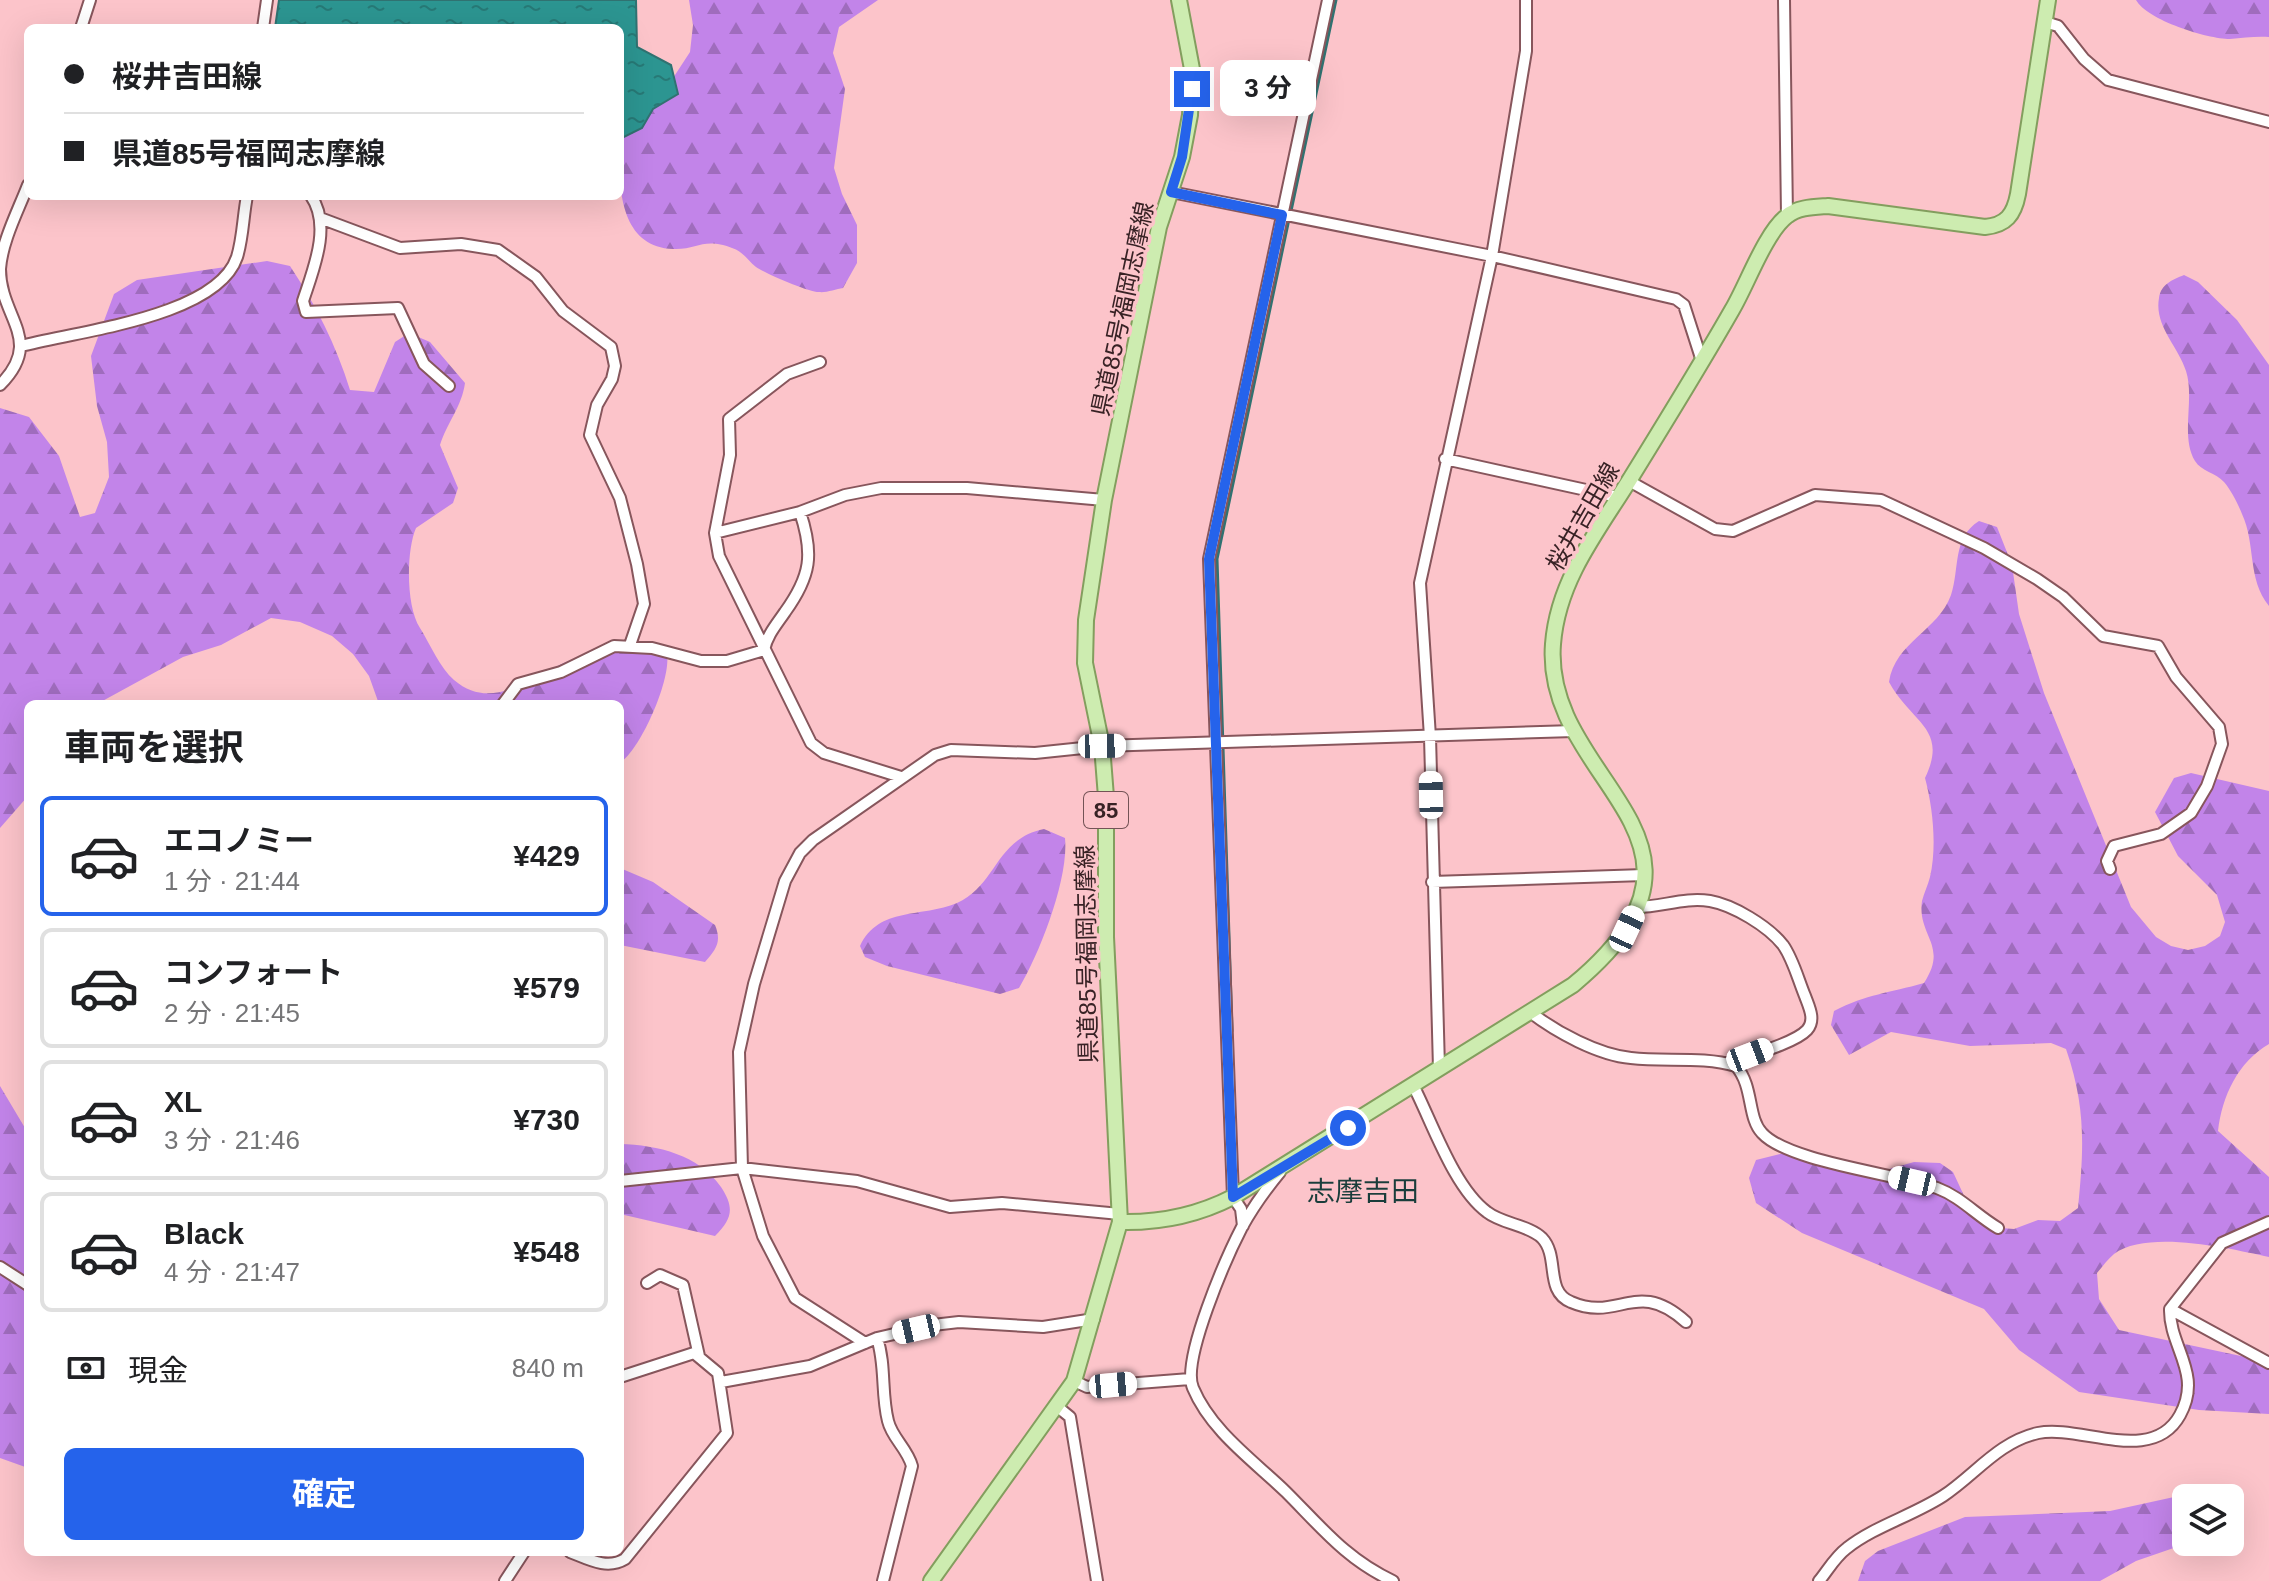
<!DOCTYPE html>
<html lang="ja">
<meta charset="utf-8">
<style>
body{margin:0;font-family:Arial,"Noto Sans JP",sans-serif;background:#f6f6f6;color:#202124;height:100vh;display:flex;flex-direction:column;font-size:30px;white-space:nowrap}
*{box-sizing:border-box;margin:0}
p{font-size:26px;color:#757577}
.icon{flex:none;width:44px;height:44px;fill:none;stroke:currentColor;stroke-width:2;stroke-linecap:round;stroke-linejoin:round}
.map{position:relative;flex:1;overflow:hidden}
.drawer{position:absolute;left:24px;top:700px;width:600px;height:856px;display:flex;flex-direction:column;background:#fff;border-radius:12px;box-shadow:0 8px 32px #0002}
.drawer>*{flex:none}
.banner{position:absolute;left:24px;top:24px;width:600px;height:176px;border-radius:12px;box-shadow:0 8px 32px #0002;display:grid;align-content:center;height:176px;padding:0 40px;background:#fff}
.controls{position:absolute;left:2172px;top:1484px;display:grid;gap:16px}
.controls a{display:grid;place-items:center;width:72px;height:72px;border-radius:12px;background:#fff;box-shadow:0 8px 32px #0002;font-size:40px}
.end{position:absolute;width:36px;height:36px;margin:-18px;border:10px solid #2563eb;background:#fff;box-shadow:0 0 0 4px #fff}
.from{border-radius:50%}
.bubble{position:absolute;height:56px;border-radius:12px;background:#fff;box-shadow:0 8px 32px #0002;font-size:26px;font-weight:700;line-height:56px;text-align:center}
.car{position:absolute;width:24px;height:48px;margin:-24px -12px;border-radius:10px;box-shadow:0 0 6px 2px #0007;background:linear-gradient(#fff 24%,#345 0 40%,#fff 0 76%,#345 0 86%,#fff 0)}
.banner b{display:flex;align-items:center;gap:28px;height:76px;font-size:30px}
.banner b+b{border-top:2px solid #e0e0e0}
.banner i{width:20px;height:20px;background:#202124}
ul{padding:0;list-style:none}
li{display:flex;align-items:center;gap:24px;height:120px;margin:0 16px 12px;padding:0 24px;border:4px solid #e0e0e0;border-radius:12px}
li div{flex:1}
li b{display:block;font-size:30px}
li em{font-style:normal;font-weight:700}
li.active{border-color:#2563eb}
li>.icon{width:72px;height:72px;stroke-width:1.5}
h2{padding:0 40px;font-size:36px;line-height:96px}
.pay{display:flex;align-items:center;gap:20px;height:88px;padding:0 40px;font-size:30px}
.pay p{margin-inline-start:auto}
.action{display:flex;gap:16px;margin-top:auto;padding:16px 40px}
.action a{flex:1;height:92px;border-radius:12px;background:#2563eb;color:#fff;font-size:32px;font-weight:700;line-height:92px;text-align:center}
.map>svg:first-child{display:block}
.forest{fill:url(#forest-firs)}
.water{fill:url(#water-ripples);stroke:#307271;stroke-width:2}
.lines{fill:none;stroke-linecap:round;stroke-linejoin:round}
.stream{stroke:#307271;stroke-width:3}
.minor-casing{stroke:#87565c;stroke-width:14}
.major-casing{stroke:#839e5e;stroke-width:18}
.minor{stroke:#fff;stroke-width:10}
.major{stroke:#cdecb0;stroke-width:14}
.route{stroke:#2563eb;stroke-width:10}
.labels{text-anchor:middle;stroke-width:7;stroke-linejoin:round;paint-order:stroke}
.shield{fill:#fcc4ca;stroke:#735356;stroke-width:2}
.shield-label{font-size:22px;font-weight:bold;fill:#382225}
.street-label{font-size:24px;fill:#382225;stroke:#fcc4ca}
.quarter-label{font-size:28px;fill:#1a3d3b;stroke:#fcc4ca}
</style>
<div class="map">
<svg width="2269" height="1581" viewBox="0 0 2269 1581">
<defs>
<pattern id="forest-firs" width="22" height="20" patternUnits="userSpaceOnUse" patternTransform="scale(2)"><rect width="22" height="20" fill="#c284e9"/><path d="M5 1l3.5 6h-7zM16 11l3.5 6h-7z" fill="#9f6cbd"/></pattern>
<pattern id="water-ripples" width="26" height="14" patternUnits="userSpaceOnUse" patternTransform="scale(2)"><rect width="26" height="14" fill="#2c9591"/><path d="M2 4q2-2 4 0t4 0M15 11q2-2 4 0t4 0" fill="none" stroke="#277976"/></pattern>
</defs>
<rect width="100%" height="100%" fill="#fcc4ca"/>
<path class="forest" d="M689 0H878L839 27 833 53 845 89 834 168 842 194 857 225V263L843 288C836 289 826 293 819 292 808 292 765 273 756 267 747 260 744 252 732 248 703 237 698 250 673 249 608 246 620 159 620 116L660 98 690 52 693 25Z
M2136 0H2269V37C2256 36 2243 38 2230 39 2207 39 2147 20 2136 0Z
M267 261 290 266C316 305 336 345 350 390L374 392 395 342 409 333 430 342 465 383C462 406 447 423 440 445L458 488 453 503 416 528C406 551 406 607 420 628 430 644 440 668 454 680 494 714 533 674 571 660 604 649 634 647 667 655 671 680 641 749 620 763V704H379L369 676 353 654 332 636 300 622 271 618 221 645 183 657 97 704H28V796L0 828V408L29 417 59 456 80 517 95 513 109 477 107 442 97 406 91 356 114 294 137 280Z
M2184 275 2198 282 2237 320 2269 365V606C2247 579 2256 544 2242 514 2238 504 2231 490 2224 482 2216 473 2201 471 2195 461 2180 436 2195 399 2186 371 2178 346 2154 326 2159 298 2161 284 2172 280 2184 275Z
M1979 521 1997 527 2012 565 2019 614 2044 693 2131 907 2156 937 2171 946 2188 950 2205 946 2220 936 2225 922 2217 895 2178 856 2155 812 2174 778 2191 773 2269 791V1044C2238 1062 2222 1096 2218 1131L2269 1177V1257C2231 1249 2148 1229 2114 1254 2108 1259 2102 1267 2097 1273L2099 1299 2119 1330 2269 1362V1414L2199 1410 2079 1392 2019 1350 1984 1309 1802 1233 1756 1203 1749 1178 1756 1160 1784 1153 1875 1173 1914 1162 1940 1163 1953 1172 1966 1200 1988 1227 2014 1229 2038 1220 2060 1221 2078 1208C2084 1148 2086 1107 2066 1049L2051 1043 1970 1046 1891 1032 1849 1055 1831 1025 1834 1011C1867 994 1889 993 1924 983 1949 945 1917 936 1922 901 1924 893 1928 885 1930 877 1937 847 1933 808 1925 778 1949 728 1911 723 1889 682 1895 642 1938 631 1951 595 1960 568 1952 538 1979 521Z
M1044 829 1065 838C1069 878 1040 953 1019 988L1000 994 887 966 865 957 860 946C879 906 922 918 957 903 997 885 995 839 1044 829Z
M620 868 653 882 715 925C722 942 716 949 705 962L620 945Z
M0 1086 28 1133V1468L0 1458Z
M620 1144C658 1145 699 1155 721 1187 735 1208 732 1219 715 1236L620 1214Z
M2206 1490 2223 1491 2235 1502 2239 1515 2230 1523V1498H2186V1542H2191L2136 1561 2100 1581H1858L1865 1561 1878 1551 1965 1517 2110 1511Z"/>
<path class="water" d="M279 0H636L637 47 671 65 678 94 653 109 642 128 620 139V28H275Z"/>
<g class="lines">
<path class="stream" d="M1291 211 1336 0
M1232 1031 1217 559 1289 219"/>
<defs>
<path id="minor" d="M1784 0 1787 216
M2045 22 2058 26 2084 59 2108 80 2269 122
M81 28 90 0
M263 28 267 0
M1171 192 1492 256 1676 299 1684 305 1701 358
M311 196C332 226 313 270 303 301L306 312 398 308 424 364 449 386
M320 218 400 248 461 244 498 250 536 277 563 311 611 347 615 366 612 379 597 405 590 435 620 498 637 564 644 604 630 645
M21 346C77 331 217 317 237 257 243 238 243 216 247 196
M820 362 787 374 729 419 730 455 715 533 719 556 811 743 824 753 901 777
M0 385C45 340 0 318 0 269 2 241 18 211 28 185
M1445 459 1618 497
M1629 481 1715 529 1733 531 1815 495 1881 500 1984 548 2037 579 2063 597 2103 636 2158 646 2176 677 2219 727 2222 744 2207 786 2191 813 2161 834 2114 846 2107 861 2110 869
M715 533 800 512 845 495 881 488H967L1104 500
M503 704 518 684 561 672 614 646 652 648 701 661H727L764 650C767 635 777 624 785 612 811 576 814 554 800 512
M1432 882 1644 875
M1637 907C1662 907 1684 897 1710 901 1733 905 1768 926 1783 945 1793 959 1798 979 1805 996 1809 1007 1816 1020 1807 1030 1794 1044 1746 1056 1727 1063
M1530 1012C1556 1032 1598 1055 1631 1058 1666 1062 1702 1056 1736 1066 1754 1087 1747 1117 1762 1133 1788 1162 1897 1174 1937 1188 1961 1197 1976 1215 1998 1228
M1439 1068 1430 737 1420 583 1492 256 1526 51V0
M1413 1085C1432 1122 1454 1188 1487 1212 1502 1224 1529 1225 1542 1238 1560 1257 1544 1291 1571 1302 1619 1323 1636 1277 1686 1322
M1280 1172C1266 1189 1253 1207 1242 1227 1227 1256 1181 1360 1193 1388 1211 1431 1254 1461 1286 1492 1321 1527 1347 1560 1393 1581
M620 1181 742 1168 857 1181 950 1207 1002 1203 1120 1214
M1243 1226 1241 1209 1233 1197 1209 559 1328 0
M0 1267 28 1285
M647 1283 660 1275 683 1285 699 1356
M2170 1309 2269 1363
M877 1338C886 1365 881 1394 888 1421 892 1438 907 1448 912 1466L883 1581
M865 1343 795 1298 763 1236 742 1168 739 1052 754 984 785 881 800 853 813 840 935 755 951 750 1035 753 1102 746 1574 731
M1074 1381 1087 1387 1190 1379
M721 1382 810 1366 877 1338 933 1325 959 1322 1043 1327 1094 1319
M1059 1408 1070 1417 1097 1581
M570 1552C588 1559 607 1570 625 1559L727 1433 718 1373 694 1353 620 1377
M505 1581 524 1552
M1819 1581C1828 1570 1835 1557 1847 1548 1875 1526 1912 1516 1943 1496 1975 1475 1998 1442 2038 1433 2080 1424 2152 1466 2180 1415 2203 1373 2169 1347 2170 1309L2222 1243 2269 1222"/>
<path id="major" d="M1120 1222C1160 1223 1196 1216 1233 1197L1573 985C1750 838 1542 783 1553 644 1555 618 1563 593 1575 569 1591 537 1613 507 1632 476 1666 421 1700 366 1732 310 1747 285 1765 233 1787 216 1798 207 1814 207 1828 206L1985 227C2006 225 2014 215 2018 194L2048 0
M931 1581 1074 1381 1120 1222 1106 937V797L1102 746 1085 663 1086 620 1104 500 1159 227 1182 157 1190 115 1192 69 1179 0"/>
</defs>
<use href="#minor" class="minor-casing"/>
<use href="#major" class="major-casing"/>
<use href="#minor" class="minor"/>
<use href="#major" class="major"/>
</g>
<g class="lines">
<path class="route" d="M1192 89 1182 157 1171 192 1282 215 1209 559 1233 1197 1348 1128"/>
</g>
<g class="labels">
<rect class="shield" x="1084" y="792" width="44" height="36" rx="6"/>
<g class="shield-label">
<text x="1106" y="818">85</text>
</g>
<g class="street-label">
<text transform="translate(1123 309) rotate(-78)" y="8">県道85号福岡志摩線</text>
<text transform="translate(1583 517) rotate(-60)" y="8">桜井吉田線</text>
<text transform="translate(1087 954) rotate(-91)" y="8">県道85号福岡志摩線</text>
</g>
<g class="quarter-label">
<text x="1363" y="1201">志摩吉田</text>
</g>
</g>
</svg>
<div class="controls">
<a><svg class="icon" aria-label="layers" viewBox="0 0 24 24"><path d="M12 4l9 5-9 5-9-5zM3 14l9 5 9-5"/></svg></a>
</div>
<i class="end from" style="left:1348px;top:1128px"></i>
<i class="end" style="left:1192px;top:89px"></i>
<div class="bubble" style="left:1220px;top:60px;width:96px">3 分</div>
<i class="car" style="left:1102px;top:746px;rotate:89deg"></i>
<i class="car" style="left:1431px;top:795px;rotate:359deg"></i>
<i class="car" style="left:1627px;top:929px;rotate:25deg"></i>
<i class="car" style="left:1750px;top:1055px;rotate:69deg"></i>
<i class="car" style="left:1912px;top:1181px;rotate:283deg"></i>
<i class="car" style="left:916px;top:1329px;rotate:257deg"></i>
<i class="car" style="left:1113px;top:1385px;rotate:85deg"></i>
<div class="banner">
<b><i class="from"></i>桜井吉田線</b>
<b><i></i>県道85号福岡志摩線</b>
</div>
<section class="drawer">
<h2>車両を選択</h2>
<ul>
<li class="active"><svg class="icon" aria-label="car" viewBox="0 0 24 24"><path d="M5 17H2v-5l4-1 3-4h7l3 4 3 1v5h-3M9 17h6M6 11h13"/><circle cx="7" cy="17" r="2"/><circle cx="17" cy="17" r="2"/></svg><div><b>エコノミー</b><p>1 分 · 21:44</p></div><em>¥429</em></li>
<li><svg class="icon" aria-label="car" viewBox="0 0 24 24"><path d="M5 17H2v-5l4-1 3-4h7l3 4 3 1v5h-3M9 17h6M6 11h13"/><circle cx="7" cy="17" r="2"/><circle cx="17" cy="17" r="2"/></svg><div><b>コンフォート</b><p>2 分 · 21:45</p></div><em>¥579</em></li>
<li><svg class="icon" aria-label="car" viewBox="0 0 24 24"><path d="M5 17H2v-5l4-1 3-4h7l3 4 3 1v5h-3M9 17h6M6 11h13"/><circle cx="7" cy="17" r="2"/><circle cx="17" cy="17" r="2"/></svg><div><b>XL</b><p>3 分 · 21:46</p></div><em>¥730</em></li>
<li><svg class="icon" aria-label="car" viewBox="0 0 24 24"><path d="M5 17H2v-5l4-1 3-4h7l3 4 3 1v5h-3M9 17h6M6 11h13"/><circle cx="7" cy="17" r="2"/><circle cx="17" cy="17" r="2"/></svg><div><b>Black</b><p>4 分 · 21:47</p></div><em>¥548</em></li>
</ul>
<div class="pay"><svg class="icon" aria-label="cash" viewBox="0 0 24 24"><path d="M3 7h18v10H3z"/><circle cx="12" cy="12" r="2"/></svg>現金<p>840 m</p></div>
<div class="action"><a>確定</a></div>
</section>
</div>
